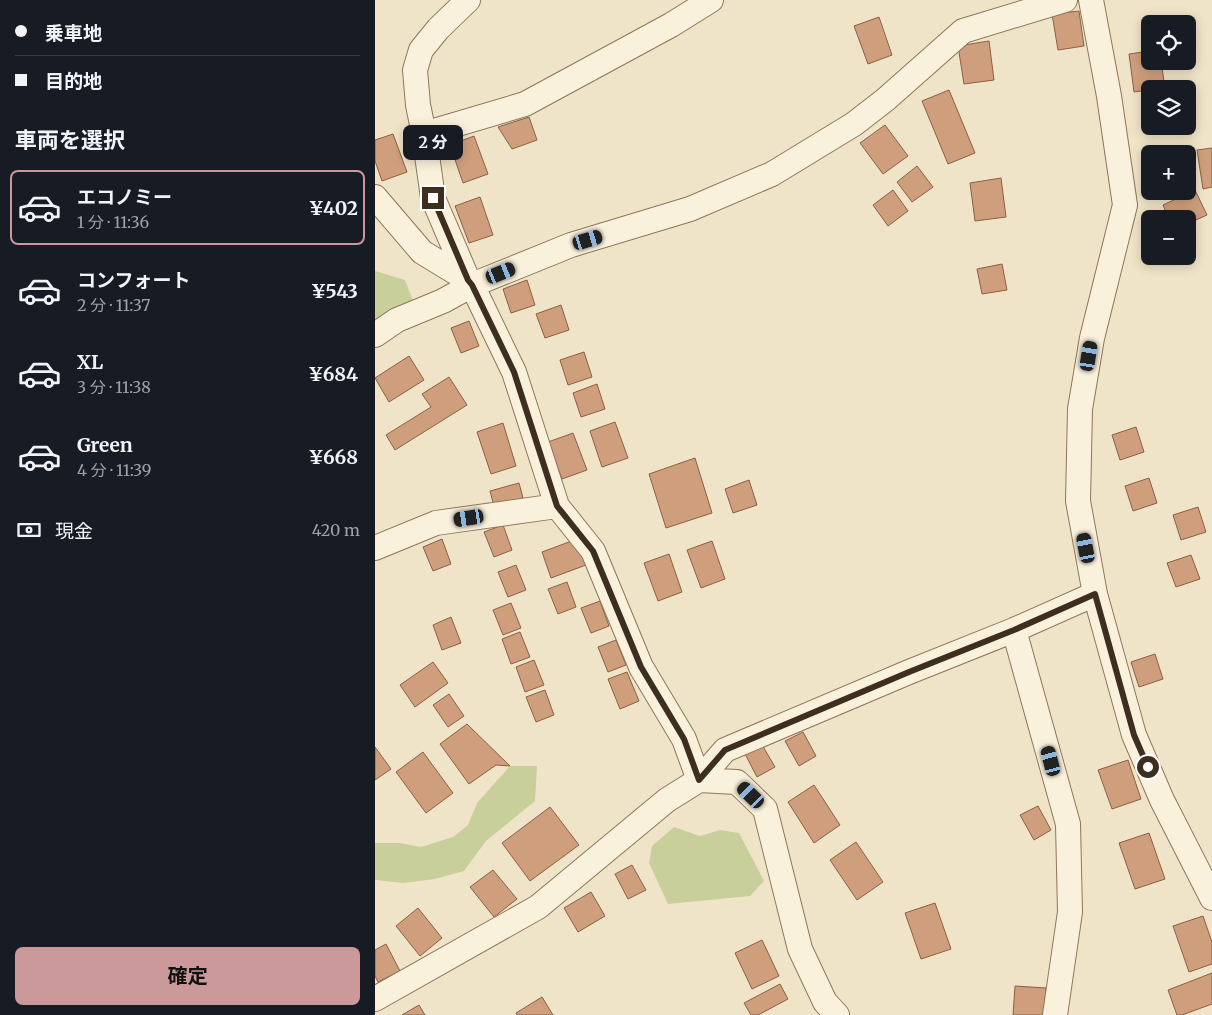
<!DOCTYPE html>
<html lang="ja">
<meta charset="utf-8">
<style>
body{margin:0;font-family:Merriweather,"Noto Sans JP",serif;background:#20242c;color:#f1f3f6;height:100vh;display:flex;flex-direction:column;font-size:19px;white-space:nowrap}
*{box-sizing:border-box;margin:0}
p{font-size:16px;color:#9ea1a6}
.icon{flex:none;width:28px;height:28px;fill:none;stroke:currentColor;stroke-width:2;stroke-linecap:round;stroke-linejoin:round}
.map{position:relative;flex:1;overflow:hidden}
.drawer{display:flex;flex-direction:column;background:#171b24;width:375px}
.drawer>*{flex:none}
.top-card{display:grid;align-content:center;height:110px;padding:0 15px;background:#171b24}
.controls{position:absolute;left:766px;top:15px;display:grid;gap:10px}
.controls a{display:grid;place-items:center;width:55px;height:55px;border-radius:8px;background:#171b24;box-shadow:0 2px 12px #0003;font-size:25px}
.end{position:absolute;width:22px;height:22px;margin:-11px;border:6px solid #3d2e20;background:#fff;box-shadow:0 0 0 2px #fff}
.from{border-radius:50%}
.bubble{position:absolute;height:35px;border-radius:8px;background:#171b24;box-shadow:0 2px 12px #0003;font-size:16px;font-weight:700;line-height:35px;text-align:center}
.car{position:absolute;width:15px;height:30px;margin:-15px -8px;border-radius:6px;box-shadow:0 0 4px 1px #0007;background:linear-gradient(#222 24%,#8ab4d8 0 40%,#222 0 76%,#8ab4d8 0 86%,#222 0)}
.top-card b{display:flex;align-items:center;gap:18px;height:48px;font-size:19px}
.top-card b+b{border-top:1px solid #363941}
.top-card i{width:12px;height:12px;background:#f1f3f6}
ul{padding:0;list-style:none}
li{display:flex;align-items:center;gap:15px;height:75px;margin:0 10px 8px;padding:0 5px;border:2px solid transparent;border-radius:8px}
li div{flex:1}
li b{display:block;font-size:19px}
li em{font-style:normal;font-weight:700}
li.on{border-color:#cc999b}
li>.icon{width:45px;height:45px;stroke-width:1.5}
h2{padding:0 15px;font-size:22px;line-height:60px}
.pay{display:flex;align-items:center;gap:12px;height:55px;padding:0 15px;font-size:19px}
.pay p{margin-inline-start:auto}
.button{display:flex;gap:10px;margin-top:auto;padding:10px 15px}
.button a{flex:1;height:58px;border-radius:8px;background:#cc999b;color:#111;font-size:20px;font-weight:700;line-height:58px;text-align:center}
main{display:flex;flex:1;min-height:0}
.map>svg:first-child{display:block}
.green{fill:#c9cf9b}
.building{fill:#cf9f7d;stroke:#8d5f41}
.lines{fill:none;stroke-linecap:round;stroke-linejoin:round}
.minor-casing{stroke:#8d765c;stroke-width:26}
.minor{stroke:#faf1dc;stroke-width:24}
.route{stroke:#3d2e20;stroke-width:6}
</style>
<main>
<section class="drawer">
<div class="top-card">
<b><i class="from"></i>乗車地</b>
<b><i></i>目的地</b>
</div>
<h2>車両を選択</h2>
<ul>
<li class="on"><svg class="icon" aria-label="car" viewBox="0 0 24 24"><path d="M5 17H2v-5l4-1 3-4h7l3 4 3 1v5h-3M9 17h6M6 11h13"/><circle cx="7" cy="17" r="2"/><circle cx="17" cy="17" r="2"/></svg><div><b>エコノミー</b><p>1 分 · 11:36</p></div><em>¥402</em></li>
<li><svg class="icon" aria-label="car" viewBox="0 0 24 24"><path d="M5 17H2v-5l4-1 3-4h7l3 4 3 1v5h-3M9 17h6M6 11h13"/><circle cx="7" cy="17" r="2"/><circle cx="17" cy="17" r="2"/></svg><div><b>コンフォート</b><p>2 分 · 11:37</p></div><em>¥543</em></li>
<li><svg class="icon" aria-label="car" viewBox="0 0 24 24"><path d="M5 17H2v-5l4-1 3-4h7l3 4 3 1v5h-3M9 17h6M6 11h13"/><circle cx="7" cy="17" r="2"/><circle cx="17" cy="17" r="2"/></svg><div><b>XL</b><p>3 分 · 11:38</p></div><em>¥684</em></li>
<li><svg class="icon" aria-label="car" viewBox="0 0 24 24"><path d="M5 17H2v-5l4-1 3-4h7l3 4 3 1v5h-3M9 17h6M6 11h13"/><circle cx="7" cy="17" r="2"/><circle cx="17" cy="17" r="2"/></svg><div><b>Green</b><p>4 分 · 11:39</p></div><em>¥668</em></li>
</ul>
<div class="pay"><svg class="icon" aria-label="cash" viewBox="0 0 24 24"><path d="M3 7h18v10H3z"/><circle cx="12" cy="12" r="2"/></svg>現金<p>420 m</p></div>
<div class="button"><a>確定</a></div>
</section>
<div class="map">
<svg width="837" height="1015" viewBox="0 0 837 1015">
<rect width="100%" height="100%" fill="#f0e4c8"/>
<path class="green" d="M0 271 30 280 38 301 0 328Z
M135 766H162L160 801 111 841 89 871 60 879 28 883 0 880V843H25L46 847 78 837 93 825 102 803Z
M299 827 325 836 345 830 364 833 389 881 375 896 293 904 274 863 277 846Z"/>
<path class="building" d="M704 11 709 46 683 50 677 14Z
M504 17 517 55 493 64 479 26Z
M614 41 619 80 589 84 583 46Z
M775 51V61H786L790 88 759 92 754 54Z
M574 90 600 153 573 164 547 101Z
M154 117 162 140 137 149 123 127Z
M510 125 533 156 508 174 485 143Z
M18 134 32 172 7 181 0 161V140Z
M99 136 113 174 88 183 75 145Z
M837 148V187L828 189 822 150Z
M542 166 558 187 537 202 522 182Z
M626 178 631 217 600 221 595 183Z
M518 190 533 211 513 226 498 205Z
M820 190 832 215 812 224V219H794L788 205Z
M105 197 118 235 94 243 80 206Z
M627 264 632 290 607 294 602 269Z
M152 280 160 305 136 313 128 289Z
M186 305 194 330 170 338 161 314Z
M94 321 104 346 86 353 76 328Z
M209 352 217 377 193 385 185 360Z
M34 356 49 380 14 402 0 378Z
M74 377 92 405 20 450 11 435 56 407 47 394Z
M222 384 230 409 206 417 198 393Z
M240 422 253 458 227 467 215 431Z
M128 423 141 466 116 474 102 432Z
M761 427 769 452 745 460 737 435Z
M198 433 212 470 187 479 173 442Z
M320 458 337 513 291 528 274 474Z
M774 478 782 503 758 511 750 486Z
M374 480 382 505 358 513 350 489Z
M144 483 148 498 119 506 115 491Z
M823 507 831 532 806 540 798 515Z
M128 525 137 550 119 557 109 532Z
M67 539 76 564 58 571 48 547Z
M202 539 211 565 176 578 167 552Z
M337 541 350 579 326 588 312 550Z
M294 554 307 592 283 601 269 563Z
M816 555 825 579 801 587 792 563Z
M141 565 151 590 133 597 123 572Z
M192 582 201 607 183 614 173 589Z
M225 601 234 626 216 633 206 608Z
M136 603 146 628 128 635 118 610Z
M76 617 86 643 67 650 58 625Z
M145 632 155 657 136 664 127 639Z
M241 640 251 665 233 672 223 647Z
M780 654 788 679 764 687 756 662Z
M159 660 169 685 150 692 141 667Z
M58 662 73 683 40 707 25 685Z
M252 672 264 701 245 709 233 679Z
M170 690 179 715 161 722 151 697Z
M74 694 89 716 73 727 58 705Z
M92 724 135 766 121 765 94 784 65 744Z
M428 732 441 756 424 766 410 741Z
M386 743 400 767 382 777 369 752Z
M0 747 16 769 0 780Z
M48 752 78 793 51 813 21 772Z
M753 760 766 799 737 809 723 770Z
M439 785 465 825 439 843 413 802Z
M663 806 676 830 659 840 645 815Z
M175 807 204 845 155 881 127 843Z
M774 833 790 879 760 889 744 843Z
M481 842 508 882 482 900 455 860Z
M257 865 271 890 253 899 240 874Z
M118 870 142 899 119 917 95 887Z
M216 892 230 916 203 932 189 908Z
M560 903 576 949 546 959 530 913Z
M43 908 67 938 45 956 21 926Z
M828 916 837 942V964L814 972 798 926Z
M387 940 404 976 377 989 360 953Z
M11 944 25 971 3 982 0 976V950Z
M837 973V1004L807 1015H802L793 990Z
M405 984 413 999 383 1015H376L369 1003Z
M640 986 671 988 669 1015H638Z
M167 997 178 1015H142L141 1013Z
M44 1005 50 1015H27Z"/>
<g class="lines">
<defs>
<path id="minor" d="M93 0 63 29 46 50 40 70 43 105 49 134 58 198 93 280 97 285 139 372 182 506 218 551 266 667 309 739 324 780 350 750 534 672 639 630 720 594
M716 0 734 96 750 205 717 338 705 409 703 501 720 594 759 735 787 800 837 898
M49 134 150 104 296 25 336 0
M0 197 47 252 93 280
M0 335 22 320 68 301 97 285 196 245 315 209 397 174 479 124 510 100 588 31 690 0
M0 548 61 523 182 506
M639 630 693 824 695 912 680 1015
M0 999 163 907 292 800 324 780 362 782 390 809 425 949 450 1002 462 1015"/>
</defs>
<use href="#minor" class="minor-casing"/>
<use href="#minor" class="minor"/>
</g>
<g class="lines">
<path class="route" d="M58 198 93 280 97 285 139 372 182 506 218 551 266 667 309 739 324 780 350 750 534 672 639 630 720 594 759 735 773 767"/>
</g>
</svg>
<div class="controls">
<a><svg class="icon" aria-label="locate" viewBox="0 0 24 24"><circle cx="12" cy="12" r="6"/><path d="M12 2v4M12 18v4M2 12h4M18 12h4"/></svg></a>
<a><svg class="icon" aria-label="layers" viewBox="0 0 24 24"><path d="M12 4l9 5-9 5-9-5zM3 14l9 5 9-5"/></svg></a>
<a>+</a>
<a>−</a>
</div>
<i class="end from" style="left:773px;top:767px"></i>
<i class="end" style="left:58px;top:198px"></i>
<div class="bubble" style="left:28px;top:125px;width:60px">2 分</div>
<i class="car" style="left:213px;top:240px;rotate:73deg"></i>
<i class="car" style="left:126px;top:273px;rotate:68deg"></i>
<i class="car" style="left:714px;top:356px;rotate:9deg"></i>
<i class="car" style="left:94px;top:518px;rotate:261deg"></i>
<i class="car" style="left:711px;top:548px;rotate:349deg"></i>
<i class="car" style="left:676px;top:761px;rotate:345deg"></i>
<i class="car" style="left:376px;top:795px;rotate:314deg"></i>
</div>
</main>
